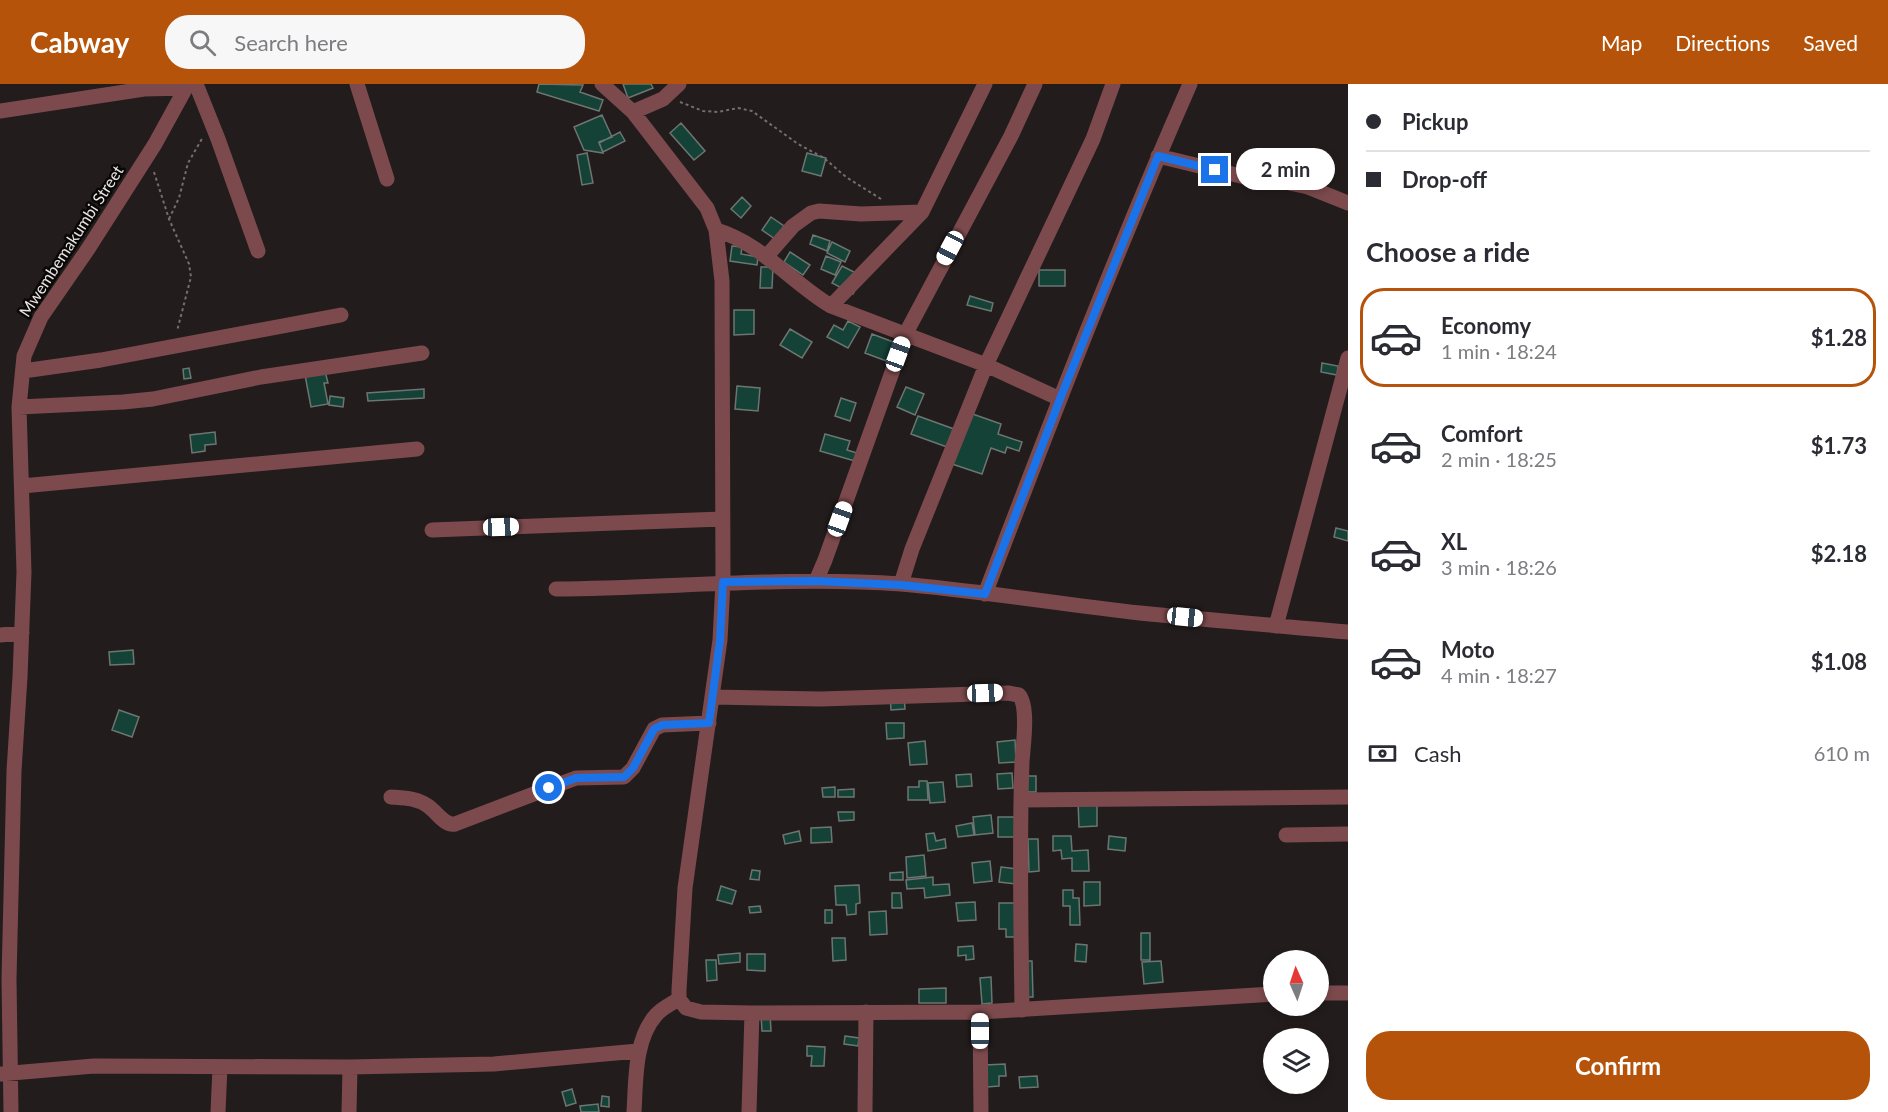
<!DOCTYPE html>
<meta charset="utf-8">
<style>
body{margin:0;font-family:Lato,sans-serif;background:#f7f7f7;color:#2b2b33;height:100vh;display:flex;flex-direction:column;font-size:22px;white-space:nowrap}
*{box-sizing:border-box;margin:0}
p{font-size:20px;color:#7c7c81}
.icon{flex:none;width:33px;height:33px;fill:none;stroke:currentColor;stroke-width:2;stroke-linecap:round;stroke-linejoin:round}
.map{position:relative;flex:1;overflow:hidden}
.sheet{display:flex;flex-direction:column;background:#fff;width:540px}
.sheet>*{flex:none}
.hud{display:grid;align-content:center;height:132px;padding:0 18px;background:#fff}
.needle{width:39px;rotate:357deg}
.fabs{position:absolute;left:1263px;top:866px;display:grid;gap:12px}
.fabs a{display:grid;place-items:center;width:66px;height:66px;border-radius:50%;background:#fff;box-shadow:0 3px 9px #0003;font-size:30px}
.end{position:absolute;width:27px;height:27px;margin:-14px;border:8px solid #1a73e8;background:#fff;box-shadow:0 0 0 3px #fff}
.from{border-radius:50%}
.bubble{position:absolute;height:42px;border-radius:21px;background:#fff;box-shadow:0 3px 9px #0003;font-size:20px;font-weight:700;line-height:42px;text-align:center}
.car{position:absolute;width:18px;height:36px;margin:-18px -9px;border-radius:8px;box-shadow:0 0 4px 2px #0007;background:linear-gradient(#fff 24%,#345 0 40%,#fff 0 76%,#345 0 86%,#fff 0)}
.hud b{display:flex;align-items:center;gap:21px;height:57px;font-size:22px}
.hud b+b{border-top:2px solid #e1e1e2}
.hud i{width:15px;height:15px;background:#2b2b33}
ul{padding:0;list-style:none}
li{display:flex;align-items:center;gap:18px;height:99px;margin:0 12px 9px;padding:0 6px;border:3px solid transparent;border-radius:24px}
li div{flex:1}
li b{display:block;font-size:22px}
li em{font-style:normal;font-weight:700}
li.on{border-color:#b45309}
li>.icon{width:54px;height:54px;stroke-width:1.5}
h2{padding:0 18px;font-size:27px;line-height:72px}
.pay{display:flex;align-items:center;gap:15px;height:66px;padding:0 18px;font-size:22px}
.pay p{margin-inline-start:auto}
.primary-button{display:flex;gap:12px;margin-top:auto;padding:12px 18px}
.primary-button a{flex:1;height:69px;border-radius:24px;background:#b45309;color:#fff;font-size:24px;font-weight:700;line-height:69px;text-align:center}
header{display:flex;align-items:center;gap:36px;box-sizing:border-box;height:84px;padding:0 30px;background:#b45309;color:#fff}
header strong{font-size:28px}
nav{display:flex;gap:33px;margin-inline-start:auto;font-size:21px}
.search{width:420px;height:54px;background:#f7f7f7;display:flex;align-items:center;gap:15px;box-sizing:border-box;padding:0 21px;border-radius:24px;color:#7c7c81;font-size:22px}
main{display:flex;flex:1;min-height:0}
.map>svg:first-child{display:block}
.building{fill:#144236;stroke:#6c7572;stroke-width:1.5}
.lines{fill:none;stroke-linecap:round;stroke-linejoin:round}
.path{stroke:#746e6e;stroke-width:2;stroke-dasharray:3 3;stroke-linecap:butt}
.minor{stroke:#7c4a4d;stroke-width:15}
.route{stroke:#1a73e8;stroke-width:8}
.labels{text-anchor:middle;stroke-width:5;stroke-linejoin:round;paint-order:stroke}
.street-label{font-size:16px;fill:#eae5e5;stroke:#0a0707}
</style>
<header>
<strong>Cabway</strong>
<div class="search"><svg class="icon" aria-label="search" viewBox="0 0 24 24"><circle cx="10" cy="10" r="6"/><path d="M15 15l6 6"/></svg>Search here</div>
<nav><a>Map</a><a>Directions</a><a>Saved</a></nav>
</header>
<main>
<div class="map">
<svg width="1348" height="1028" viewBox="0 0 1348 1028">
<rect width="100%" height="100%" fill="#231c1c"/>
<path class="building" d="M539 0 583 1 580 8 603 16 599 27 537 8Z
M623 0H651L653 4 628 14Z
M602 31 612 53 599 58 603 69 584 66 574 43Z
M681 39 705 67 694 76 670 49Z
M620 48 625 57 603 68 599 59Z
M587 69 593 99 582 101 577 71Z
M807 69 826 74 821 92 802 87Z
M742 113 751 122 741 134 731 125Z
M771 133 784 142 775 155 762 146Z
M813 151 830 157 827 167 810 160Z
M832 158 850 167 845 178 827 169Z
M732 162 742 163 741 170 758 173 757 181 730 177Z
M790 168 810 181 803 191 784 178Z
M826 172 841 178 835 191 821 185Z
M842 182 862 192 853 210 832 199Z
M761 183H773L772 204H760Z
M1039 186H1065V202H1039Z
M970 212 993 219 991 227 967 221Z
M734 226H754V250L734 251Z
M848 237 860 243 848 264 827 253 834 241 843 246Z
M790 245 812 258 802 274 780 261Z
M872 250 896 259 889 278 865 269Z
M1322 279 1338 282 1337 291 1321 288Z
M189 284 191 294 184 295 183 285Z
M325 287 328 299H324L328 320 311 323 305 291Z
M737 302 760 304 758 327 735 325Z
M906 303 924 310 915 331 897 323Z
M424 305V314L368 317 367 309Z
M330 312 344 314 343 323 329 321Z
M841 314 856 319 850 337 835 332Z
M967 328 1001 340 998 350 1022 358 1019 367 1007 363 1005 369 991 364 982 390 949 379Z
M918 332 954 345 947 363 911 350Z
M215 348 216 360 205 361V367L192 369 190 351Z
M825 350 850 357 847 366 857 369 855 377 820 367Z
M1336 444 1348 447V457L1334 453Z
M133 566 134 580 110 581 109 568Z
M904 610 905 625 891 626 890 611Z
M119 626 139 633 132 653 112 646Z
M886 639H904V654L887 655Z
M1015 656 1016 678 999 679 997 658Z
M925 657 927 680 910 681 908 659Z
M1012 689 1013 704 998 705 997 690Z
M971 690 972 702 957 703 956 691Z
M1027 692H1036V708H1027Z
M919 697H927L928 716H908V703H919Z
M943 698 945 718 930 719 928 699Z
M835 703V713H823L822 704Z
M854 705V713H838V706Z
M1078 717H1097V742L1079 743Z
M838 728H854V736L839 737Z
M991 731 993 749 975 751 973 733Z
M998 733H1016V753H998Z
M972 739 974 751 958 753 956 742Z
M831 743 832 758 811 759V744Z
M799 747 801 757 785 760 783 751Z
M934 749 936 757 945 755 946 764 928 767 926 750Z
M1053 752H1071L1072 767 1088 766 1089 787H1072V774L1062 775 1061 766 1053 767Z
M1109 752 1126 754 1125 767 1108 765Z
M1028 755H1038L1039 787 1029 788Z
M924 771 926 792 907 794 906 773Z
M990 777 992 797 974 799 972 779Z
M1001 783 1018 785 1016 800 999 798Z
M752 786 760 787 759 796 750 795Z
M903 788V796H890V789Z
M933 793V801L949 800 950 811 925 814 924 804 907 805 906 796Z
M1084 798H1100V821L1084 822Z
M859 801 860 819 856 820V830L847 831 846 821H836L835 802Z
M721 802 736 807 732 820 717 816Z
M1063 806H1073V814H1079L1080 841H1070V822H1063Z
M892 809H901L902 824H892Z
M975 818 976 836 958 837 956 819Z
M999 819H1015L1016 853H1006V845H999Z
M760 822 761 828 750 829 749 823Z
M825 826H832V839H825Z
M886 827 887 850 870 851 869 828Z
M1141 849H1150V876H1141Z
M832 854H845L846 876 833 877Z
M1076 860 1087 861 1086 878 1075 877Z
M973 862 974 875 966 876V871L958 872V863Z
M740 869V878L719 880 718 871Z
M747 870H765V887L747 886Z
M706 876H716L717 896 707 897Z
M1021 877H1032L1033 913H1022Z
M1161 877 1163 898 1144 900 1142 878Z
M991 893 992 919 982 920 980 894Z
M946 904V919H919V905Z
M761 930H770L771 947H762Z
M845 952 859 954 858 962 844 960Z
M807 962 825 963 824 982H811L812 972H807Z
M1005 980 1006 992H999V1002L987 1003 985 981Z
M1037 992 1038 1003 1020 1004 1019 993Z
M572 1005 576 1019 566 1022 562 1008Z
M602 1012 609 1013V1023L601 1022Z
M598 1020 599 1028H581L580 1022Z"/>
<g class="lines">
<path class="path" d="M680 18 703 27 718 28 738 24 752 27 798 60 824 74 846 93 881 115
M154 88 169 135 189 180 191 193 177 247
M169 135 179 114 188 79 203 53"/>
<path class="minor" d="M196 0 218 55 258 167
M357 0 387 95
M602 0 633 28 707 124 716 146 722 197 723 498 720 556 685 804 679 906V915L686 924 701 928 752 929 980 928 1274 910
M0 27 144 5 186 4
M633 28 663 15 679 0
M1158 72 1253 95 1280 97 1308 103 1348 119
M716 146C761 159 792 199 831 222L986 281 1060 315
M766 173 793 142 811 129 819 127 861 130 922 128
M831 222 922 128 985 0
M23 287 101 276 341 231
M19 323 123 318 153 315 261 293 422 269
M22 402 417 365
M432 446 722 435
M816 497 825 476 906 249 1011 52 1035 0
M901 500 912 465 986 281 1093 55 1113 0
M556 505C671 504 785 492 901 500 981 507 1060 520 1140 529 1209 536 1279 542 1348 548
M985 510C1050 339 1116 168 1190 0
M1276 542 1348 274
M0 551 22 549
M713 613 821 615 1008 609 1019 611C1029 623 1023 662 1022 678 1019 761 1021 843 1022 926
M391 713C404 714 417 714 428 722 437 728 444 742 455 740L576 694 624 693 633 684 654 645 662 641 709 639
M1021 716 1348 713
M1286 751 1348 750
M1318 909H1348
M980 928 981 1028
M0 990 94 982 350 983 494 980 638 967
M11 1028 9 895 14 687 20 593 24 488 19 323 24 272 41 233 88 165 155 60 188 0
M218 1028 220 983
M349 1028 350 983
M634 1028C636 997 634 956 656 931 662 924 671 920 679 915
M749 1028 752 929
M865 1028 866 928"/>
</g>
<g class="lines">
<path class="route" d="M549 704 576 694 624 693 633 684 654 645 662 641 709 639 720 556 723 498 816 497 901 501 985 510 1060 315 1158 72 1215 86"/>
</g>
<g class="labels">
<g class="street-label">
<text transform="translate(71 157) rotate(-57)" y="6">Mwembemakumbi Street</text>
</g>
</g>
</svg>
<div class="fabs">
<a><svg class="needle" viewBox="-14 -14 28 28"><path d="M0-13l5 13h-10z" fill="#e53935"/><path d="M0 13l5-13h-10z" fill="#7c7c81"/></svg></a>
<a><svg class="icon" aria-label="layers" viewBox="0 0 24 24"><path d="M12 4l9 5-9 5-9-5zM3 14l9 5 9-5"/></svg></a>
</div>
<i class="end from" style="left:549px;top:704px"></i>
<i class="end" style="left:1215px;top:86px"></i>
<div class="bubble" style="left:1236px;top:64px;width:99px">2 min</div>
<i class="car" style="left:950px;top:164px;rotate:208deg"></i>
<i class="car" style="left:898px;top:270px;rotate:20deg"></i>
<i class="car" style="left:840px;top:435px;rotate:20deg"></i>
<i class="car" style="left:501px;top:443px;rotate:88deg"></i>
<i class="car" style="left:1185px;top:533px;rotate:96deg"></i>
<i class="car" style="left:985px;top:609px;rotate:88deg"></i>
<i class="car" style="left:980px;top:947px;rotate:0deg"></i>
</div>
<section class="sheet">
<div class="hud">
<b><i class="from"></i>Pickup</b>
<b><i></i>Drop-off</b>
</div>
<h2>Choose a ride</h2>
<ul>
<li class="on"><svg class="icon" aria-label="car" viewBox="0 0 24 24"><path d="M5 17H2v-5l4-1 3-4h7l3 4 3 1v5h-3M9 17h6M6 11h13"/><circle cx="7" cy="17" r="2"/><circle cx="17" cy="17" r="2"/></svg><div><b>Economy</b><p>1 min · 18:24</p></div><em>$1.28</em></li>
<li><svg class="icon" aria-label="car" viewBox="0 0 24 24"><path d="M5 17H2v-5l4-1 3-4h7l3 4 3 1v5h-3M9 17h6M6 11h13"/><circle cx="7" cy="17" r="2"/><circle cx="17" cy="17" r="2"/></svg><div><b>Comfort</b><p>2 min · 18:25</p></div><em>$1.73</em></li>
<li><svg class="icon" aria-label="car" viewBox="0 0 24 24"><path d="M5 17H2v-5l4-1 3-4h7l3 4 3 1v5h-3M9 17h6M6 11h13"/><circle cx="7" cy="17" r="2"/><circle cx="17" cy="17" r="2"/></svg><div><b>XL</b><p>3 min · 18:26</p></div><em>$2.18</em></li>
<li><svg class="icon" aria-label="car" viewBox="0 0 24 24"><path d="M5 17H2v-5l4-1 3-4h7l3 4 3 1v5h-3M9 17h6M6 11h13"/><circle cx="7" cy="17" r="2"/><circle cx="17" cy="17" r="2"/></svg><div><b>Moto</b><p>4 min · 18:27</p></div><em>$1.08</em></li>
</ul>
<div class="pay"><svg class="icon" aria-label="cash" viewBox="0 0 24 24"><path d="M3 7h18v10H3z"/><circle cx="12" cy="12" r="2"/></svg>Cash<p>610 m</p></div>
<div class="primary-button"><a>Confirm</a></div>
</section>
</main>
